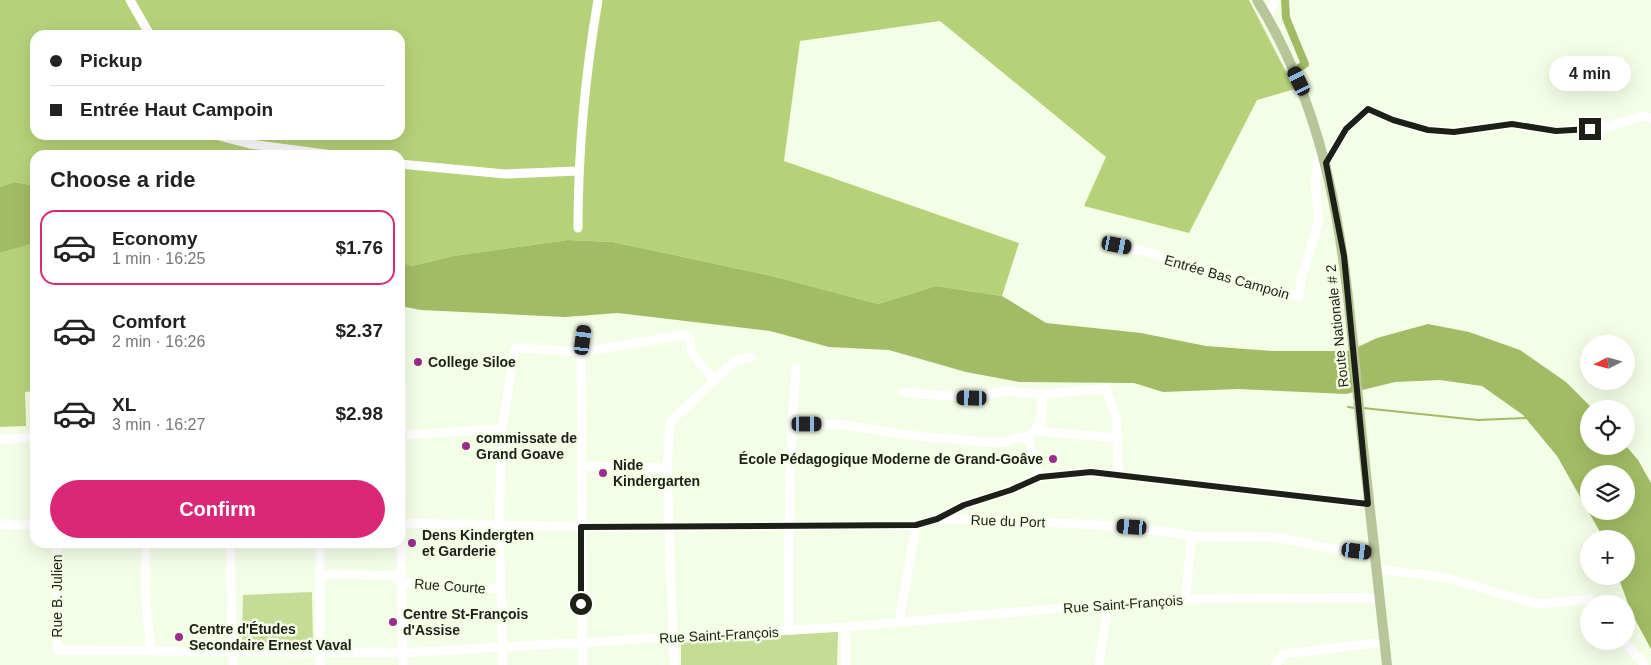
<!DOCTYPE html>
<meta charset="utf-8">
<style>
body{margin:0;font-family:Arial,sans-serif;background:#f6f6f6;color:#222;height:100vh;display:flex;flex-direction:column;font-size:19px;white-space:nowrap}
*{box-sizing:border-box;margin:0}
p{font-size:16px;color:#767676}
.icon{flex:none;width:28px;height:28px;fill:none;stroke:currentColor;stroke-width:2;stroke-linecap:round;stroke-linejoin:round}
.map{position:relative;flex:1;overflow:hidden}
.drawer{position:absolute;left:30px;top:150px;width:375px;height:398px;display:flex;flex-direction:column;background:#fff;border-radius:15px;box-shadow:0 5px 20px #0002}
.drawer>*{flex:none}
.banner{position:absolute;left:30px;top:30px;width:375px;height:110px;border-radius:15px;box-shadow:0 5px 20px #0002;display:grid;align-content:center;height:110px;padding:0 20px;background:#fff}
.needle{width:32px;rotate:264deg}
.buttons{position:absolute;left:1580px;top:335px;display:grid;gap:10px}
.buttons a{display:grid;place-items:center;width:55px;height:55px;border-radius:50%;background:#fff;box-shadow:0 5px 20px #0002;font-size:25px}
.end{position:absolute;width:22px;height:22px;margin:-11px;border:6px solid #1d2017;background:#fff;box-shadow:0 0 0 2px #fff}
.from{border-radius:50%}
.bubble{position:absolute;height:35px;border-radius:18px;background:#fff;box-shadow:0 5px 20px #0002;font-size:16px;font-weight:700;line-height:35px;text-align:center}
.car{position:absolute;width:15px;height:30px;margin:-15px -8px;border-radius:6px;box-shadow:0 0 4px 1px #0007;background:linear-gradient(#222 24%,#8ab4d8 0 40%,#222 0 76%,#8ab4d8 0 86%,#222 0)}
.banner b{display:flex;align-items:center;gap:18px;height:48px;font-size:19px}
.banner b+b{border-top:1px solid #e0e0e0}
.banner i{width:12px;height:12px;background:#222}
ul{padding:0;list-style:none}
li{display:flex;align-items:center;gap:15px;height:75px;margin:0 10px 8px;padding:0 10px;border:2px solid transparent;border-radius:15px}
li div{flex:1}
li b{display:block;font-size:19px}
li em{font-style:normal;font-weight:700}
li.on{border-color:#db2777}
li>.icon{width:45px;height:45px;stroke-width:1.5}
h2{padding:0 20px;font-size:22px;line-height:60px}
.cta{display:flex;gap:10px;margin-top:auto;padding:10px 20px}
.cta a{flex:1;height:58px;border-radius:30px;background:#db2777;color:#fff;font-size:20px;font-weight:700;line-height:58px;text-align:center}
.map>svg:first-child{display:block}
.green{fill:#c5dc97}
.forest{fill:#b6d279;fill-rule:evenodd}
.water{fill:#a1bc64;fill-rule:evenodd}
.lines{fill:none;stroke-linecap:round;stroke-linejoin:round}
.stream{stroke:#a1bc64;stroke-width:2}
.canal{stroke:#a1bc64;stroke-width:8}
.minor{stroke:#fff;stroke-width:9}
.major{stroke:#b7c599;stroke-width:10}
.route{stroke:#1d2017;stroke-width:6}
.poi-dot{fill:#992c8c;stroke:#f4fde5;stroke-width:2}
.labels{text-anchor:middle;stroke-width:5;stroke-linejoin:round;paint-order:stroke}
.street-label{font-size:14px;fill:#1d2017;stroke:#f4fde5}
.poi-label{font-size:14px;font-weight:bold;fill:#1d2017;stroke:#f4fde5;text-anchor:start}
</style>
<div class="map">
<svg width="1651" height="665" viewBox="0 0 1651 665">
<rect width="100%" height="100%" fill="#f4fde5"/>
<path class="green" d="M312 592 313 644 242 643 243 595Z
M838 631 837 665H681V643Z"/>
<path class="forest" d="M0 0H1249L1295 89 1257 100 1189 233 1084 206 1106 157 940 21 800 41 784 161 1019 243 1002 296 936 286 878 304 772 276 613 242 568 240 453 256 412 266 400 262V155H35V186L16 182 0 187ZM35 35H400V135H35Z
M35 243V391L25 392 26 426 0 427V253Z"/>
<path class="water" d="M15 182 35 186V243L0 253V187Z
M568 240 613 242 772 276 878 304 936 286 1002 296 1046 323 1141 333 1206 346 1273 351H1349L1377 338 1428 324 1469 332 1520 350 1566 382 1593 409H1589V446H1626L1638 460 1651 483V649L1631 612 1618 576H1626V539H1604L1557 456 1523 415 1482 386 1440 380 1395 382 1346 394 1238 389 1163 392 1134 383 1019 382 966 372 889 350 829 347 770 331 618 313 565 317 421 310 400 306V262L412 266 453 256ZM1589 474H1626V511H1589Z"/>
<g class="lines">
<path class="stream" d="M1348 407 1355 408
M1363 408 1478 420 1527 418"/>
<path class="canal" d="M1285 0 1286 18 1305 64 1299 68"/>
<path class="minor" d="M130 0 150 35
M1267 17 1275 0
M215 135 250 144 333 155
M1326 163 1346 129 1368 109 1393 120 1428 130 1453 132 1512 124 1556 131 1606 127 1644 116 1651 119
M400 164 505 174 578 171
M578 228C578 151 585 76 598 0
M1112 245 1143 251 1299 297 1301 279 1319 221 1315 184 1320 148
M402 384 401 582 403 665
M903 392 972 398 1005 391 1042 394 1106 389 1116 416 1119 474
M791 425 837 424 923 437 990 442H1004L1021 437 1028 438
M1036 431 1118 438
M400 435 502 429
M0 440 35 437
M584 466 667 468
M1040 477 1028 438 1041 423 1042 394
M939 518 964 505 1011 490 1040 477 1091 472 1368 504
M400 523 581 527 916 525 937 519 1042 522 1132 527 1192 536 1276 537 1323 547 1374 553
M0 525H35
M57 542V650L401 653 845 627 1108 604 1185 599 1380 598
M146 542 145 595 151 649
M230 542 233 665
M1376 569 1443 577 1537 604 1590 599 1594 604
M321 574 401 576
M401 582 500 589
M1185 599 1192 536
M899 623 916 525
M845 627 846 665
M789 630C788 543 789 455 796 368
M1624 641 1645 665
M320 665V542
M503 665 499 524 502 429 515 348 581 352 682 335 689 337 692 353 714 380
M583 665 581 352 584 327
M674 665 667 468 670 422 735 361 752 357
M1099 665 1108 604
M1275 665 1284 654 1384 642"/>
<path class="major" d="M1257 0C1340 134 1346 276 1361 428 1369 507 1379 586 1387 665"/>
</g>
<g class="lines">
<path class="route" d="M581 604V527L916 525 937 519 964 505 1011 490 1040 477 1091 472 1368 504 1344 256 1326 163 1346 129 1368 109 1393 120 1428 130 1454 132 1512 124 1556 131 1590 129"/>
</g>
<g class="poi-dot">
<circle cx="418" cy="362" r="5"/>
<circle cx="466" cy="446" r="5"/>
<circle cx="1053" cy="459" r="5"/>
<circle cx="603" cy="473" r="5"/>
<circle cx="412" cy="543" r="5"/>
<circle cx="393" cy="622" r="5"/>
<circle cx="179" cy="637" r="5"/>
</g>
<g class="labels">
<g class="street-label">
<text transform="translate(1227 277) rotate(16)" y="5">Entrée Bas Campoin</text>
<text transform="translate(1337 326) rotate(-96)" y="5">Route Nationale # 2</text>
<text transform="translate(1008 521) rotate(2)" y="5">Rue du Port</text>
<text transform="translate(450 586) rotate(4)" y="5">Rue Courte</text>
<text transform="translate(57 596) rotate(-90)" y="5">Rue B. Julien</text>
<text transform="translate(1123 604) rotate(-4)" y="5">Rue Saint-François</text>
<text transform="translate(719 635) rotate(-3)" y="5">Rue Saint-François</text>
</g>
<g class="poi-label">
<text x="428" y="367">College Siloe</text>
<text x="476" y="443">commissate de<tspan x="476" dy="16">Grand Goave</tspan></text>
<text x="1043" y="464" text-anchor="end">École Pédagogique Moderne de Grand-Goâve</text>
<text x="613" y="470">Nide<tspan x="613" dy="16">Kindergarten</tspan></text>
<text x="422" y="540">Dens Kindergten<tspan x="422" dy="16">et Garderie</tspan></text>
<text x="403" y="619">Centre St-François<tspan x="403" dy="16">d'Assise</tspan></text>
<text x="189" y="634">Centre d'Études<tspan x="189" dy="16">Secondaire Ernest Vaval</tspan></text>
</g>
</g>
</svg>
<div class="buttons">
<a><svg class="needle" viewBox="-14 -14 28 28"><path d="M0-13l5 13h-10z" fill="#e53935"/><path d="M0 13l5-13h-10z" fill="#767676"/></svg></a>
<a><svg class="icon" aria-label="locate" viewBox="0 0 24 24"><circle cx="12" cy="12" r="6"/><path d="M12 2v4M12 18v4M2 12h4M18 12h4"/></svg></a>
<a><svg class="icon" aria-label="layers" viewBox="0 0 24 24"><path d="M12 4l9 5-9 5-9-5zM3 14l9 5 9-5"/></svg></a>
<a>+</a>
<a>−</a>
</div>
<i class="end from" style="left:581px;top:604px"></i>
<i class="end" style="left:1590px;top:129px"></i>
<div class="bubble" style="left:1549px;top:56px;width:82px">4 min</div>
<i class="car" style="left:1299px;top:81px;rotate:334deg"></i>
<i class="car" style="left:1117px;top:245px;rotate:101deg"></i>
<i class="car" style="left:583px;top:340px;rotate:7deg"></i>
<i class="car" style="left:972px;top:398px;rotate:271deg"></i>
<i class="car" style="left:807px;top:424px;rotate:90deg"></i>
<i class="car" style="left:1132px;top:527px;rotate:274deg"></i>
<i class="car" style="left:1357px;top:551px;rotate:97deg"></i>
<div class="banner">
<b><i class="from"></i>Pickup</b>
<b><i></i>Entrée Haut Campoin</b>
</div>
<section class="drawer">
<h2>Choose a ride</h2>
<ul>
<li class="on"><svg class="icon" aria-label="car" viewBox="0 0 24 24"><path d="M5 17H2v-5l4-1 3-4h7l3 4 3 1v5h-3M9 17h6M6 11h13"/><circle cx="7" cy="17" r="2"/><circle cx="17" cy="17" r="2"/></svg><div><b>Economy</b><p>1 min · 16:25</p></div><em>$1.76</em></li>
<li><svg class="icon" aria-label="car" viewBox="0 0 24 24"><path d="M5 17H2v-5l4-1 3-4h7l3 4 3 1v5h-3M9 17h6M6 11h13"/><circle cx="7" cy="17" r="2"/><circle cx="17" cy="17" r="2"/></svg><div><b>Comfort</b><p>2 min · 16:26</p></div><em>$2.37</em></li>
<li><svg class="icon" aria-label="car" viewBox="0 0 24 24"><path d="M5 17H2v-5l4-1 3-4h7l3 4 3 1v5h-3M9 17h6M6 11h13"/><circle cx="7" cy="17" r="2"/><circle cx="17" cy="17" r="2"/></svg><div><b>XL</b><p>3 min · 16:27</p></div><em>$2.98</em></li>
</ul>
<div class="cta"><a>Confirm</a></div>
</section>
</div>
